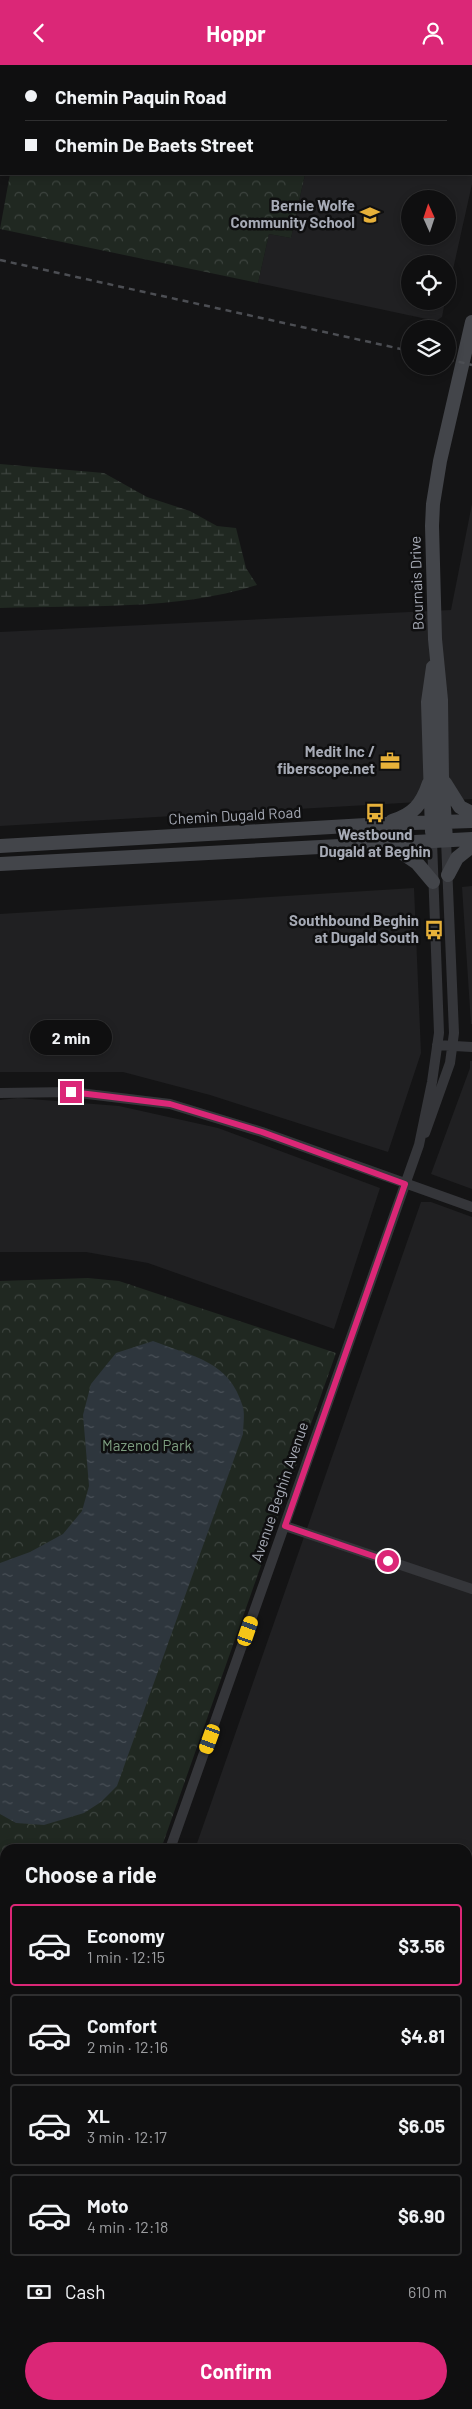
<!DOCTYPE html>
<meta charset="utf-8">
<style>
body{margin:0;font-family:Barlow,sans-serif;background:#181819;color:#f1f3f6;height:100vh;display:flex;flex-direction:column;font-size:19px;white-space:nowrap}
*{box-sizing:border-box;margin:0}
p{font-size:16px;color:#9b9c9f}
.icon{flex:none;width:28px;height:28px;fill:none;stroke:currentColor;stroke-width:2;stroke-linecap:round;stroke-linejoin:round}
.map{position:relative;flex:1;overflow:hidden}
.details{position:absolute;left:0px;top:1779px;width:472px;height:566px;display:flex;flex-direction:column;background:#0f0f10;border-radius:15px 15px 0 0;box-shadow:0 2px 8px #0003,0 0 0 1px #2f2f30}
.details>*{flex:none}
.top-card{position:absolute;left:0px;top:0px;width:472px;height:110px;box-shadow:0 2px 8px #0003,0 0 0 1px #2f2f30;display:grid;align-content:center;height:110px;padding:0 25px;background:#0f0f10}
.needle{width:32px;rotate:357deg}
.controls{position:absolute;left:401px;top:125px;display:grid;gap:10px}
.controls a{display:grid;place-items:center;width:55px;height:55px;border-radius:50%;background:#0f0f10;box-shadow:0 2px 8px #0003,0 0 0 1px #2f2f30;font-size:25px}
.end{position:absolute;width:22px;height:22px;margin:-11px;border:6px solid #db2777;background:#fff;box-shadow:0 0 0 2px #fff}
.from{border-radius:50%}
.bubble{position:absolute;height:35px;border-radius:18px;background:#0f0f10;box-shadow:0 2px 8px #0003,0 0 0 1px #2f2f30;font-size:16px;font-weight:700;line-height:35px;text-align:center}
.car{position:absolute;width:15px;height:30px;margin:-15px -8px;border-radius:6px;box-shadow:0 0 4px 1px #0007;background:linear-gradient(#f5c518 24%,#345 0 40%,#f5c518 0 76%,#345 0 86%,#f5c518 0)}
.top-card b{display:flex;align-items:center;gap:18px;height:48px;font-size:19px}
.top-card b+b{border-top:1px solid #2f2f30}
.top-card i{width:12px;height:12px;background:#f1f3f6}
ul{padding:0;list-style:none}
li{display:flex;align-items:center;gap:15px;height:82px;margin:0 10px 8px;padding:0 15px;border:2px solid #2f2f30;border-radius:5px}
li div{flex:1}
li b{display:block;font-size:19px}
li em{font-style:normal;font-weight:700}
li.selected{border-color:#db2777}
li>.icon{width:45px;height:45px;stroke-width:1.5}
h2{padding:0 25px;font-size:22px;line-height:60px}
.pay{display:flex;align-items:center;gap:12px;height:55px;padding:0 25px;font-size:19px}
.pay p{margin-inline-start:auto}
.cta{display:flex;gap:10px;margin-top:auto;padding:10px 25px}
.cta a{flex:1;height:58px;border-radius:30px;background:#db2777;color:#fff;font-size:20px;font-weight:700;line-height:58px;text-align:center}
header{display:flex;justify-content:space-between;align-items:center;height:65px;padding:0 25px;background:#db2777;color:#fff;font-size:22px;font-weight:700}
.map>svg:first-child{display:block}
.built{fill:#202022;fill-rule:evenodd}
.wetland{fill:url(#wetland-marsh)}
.park{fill:url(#park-crowns)}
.water{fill:url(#water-ripples)}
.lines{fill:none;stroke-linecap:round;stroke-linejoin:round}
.street{stroke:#35363a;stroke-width:10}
.secondary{stroke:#43454a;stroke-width:14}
.rail{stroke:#4c4e53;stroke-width:2.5;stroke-dasharray:6 5;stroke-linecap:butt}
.route{stroke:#db2777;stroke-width:6}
.labels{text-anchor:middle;stroke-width:5;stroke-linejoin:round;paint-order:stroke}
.poi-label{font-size:15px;font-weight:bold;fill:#a6aab5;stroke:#0f0f10;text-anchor:end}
.street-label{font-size:15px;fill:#a6aab5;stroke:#0f0f10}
.park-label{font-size:15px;fill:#7e9f81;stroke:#0f0f10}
</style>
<header><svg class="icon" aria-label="back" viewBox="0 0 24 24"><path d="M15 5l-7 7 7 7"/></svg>Hoppr<svg class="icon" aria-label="person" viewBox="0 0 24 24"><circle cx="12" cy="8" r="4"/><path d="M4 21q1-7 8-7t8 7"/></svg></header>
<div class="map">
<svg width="472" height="2344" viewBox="0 0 472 2344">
<defs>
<pattern id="wetland-marsh" width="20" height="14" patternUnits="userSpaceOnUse" patternTransform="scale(1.25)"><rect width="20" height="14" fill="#202821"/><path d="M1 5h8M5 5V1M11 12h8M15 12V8" fill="none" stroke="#3d443f"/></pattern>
<pattern id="park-crowns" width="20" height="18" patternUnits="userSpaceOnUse" patternTransform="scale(1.25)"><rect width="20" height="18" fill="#202821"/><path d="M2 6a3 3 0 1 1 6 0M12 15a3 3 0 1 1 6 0" fill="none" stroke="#3d443f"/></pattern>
<pattern id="water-ripples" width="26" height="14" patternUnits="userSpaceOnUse" patternTransform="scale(1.25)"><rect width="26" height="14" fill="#2e363d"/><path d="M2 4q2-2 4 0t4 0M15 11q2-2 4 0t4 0" fill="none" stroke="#495057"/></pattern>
</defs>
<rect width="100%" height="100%" fill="#141415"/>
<path class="built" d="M329 0H472V119L448 227V199H410V236H445L442 252 436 256 258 218 269 169 291 173 305 109H471V1ZM410 134H448V171H410Z
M472 439V734L0 761V567L451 545Z
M472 821V959H471L462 822Z
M414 823 421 988 388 1087 210 1030 123 1007H0V849Z
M470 996H472V1124L431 1109 470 1003Z
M18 1033 119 1041 218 1063 380 1123 334 1264 148 1198 86 1187H0V1035Z
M421 1137H431L472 1152V2043L468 2041V1784H195Z
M0 1916 5 1917V2152L0 2151Z
M0 2227 5 2229V2340H97V2344H0Z"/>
<path class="wetland" d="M0 399 104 408 147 432 190 446 217 461 236 463 246 503 257 520C177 546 84 540 0 543Z"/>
<path class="park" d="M84 0H329L84 1Z
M10 109H305L291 173 269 169 258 218 0 164Z
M88 1213 119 1216 336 1288 161 1784H5V1888L0 1887V1216Z"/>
<path class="water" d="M153 1276C193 1292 229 1295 243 1342 245 1350 243 1361 243 1369L117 1721 101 1737 84 1748 44 1760 16 1758 0 1749V1498L30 1487 63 1469 82 1446 89 1421 83 1350 91 1319 116 1288Z"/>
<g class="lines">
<path class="street" d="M20 1 21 0
M0 82H1
M437 980 472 982
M0 1028 71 1027 170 1039 262 1067 472 1142
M425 1068 450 998 454 968 446 775
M285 1461 472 1524
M170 1784 419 1080 432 1017 439 968 432 776
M0 1898 5 1900
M468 2058 472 2060"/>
<path class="secondary" d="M445 718 460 742 472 748
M392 756C413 750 422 739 429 718
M432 767 428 637 433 602
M446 775 442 713 441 635 435 574 432 461 433 439 440 396 472 257
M389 779 417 798 433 817
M0 781 383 759 472 756
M0 799 472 774
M448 810 457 793 472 781"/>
<path class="rail" d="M0 195 410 286
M448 294 472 300
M0 2182 5 2184
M455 2340 466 2344"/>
</g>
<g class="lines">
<path class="route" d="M71 1027 170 1039 262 1067 405 1119 285 1461 388 1496"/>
</g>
<defs>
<symbol id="school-bare" viewBox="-9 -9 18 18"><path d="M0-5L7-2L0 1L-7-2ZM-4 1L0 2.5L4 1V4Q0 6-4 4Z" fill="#e7b13a" stroke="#0f0f10" stroke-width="2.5" paint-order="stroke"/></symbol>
<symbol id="office-bare" viewBox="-9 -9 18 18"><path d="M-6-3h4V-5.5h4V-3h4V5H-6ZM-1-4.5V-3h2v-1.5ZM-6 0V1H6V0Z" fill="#e7b13a" stroke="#0f0f10" stroke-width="2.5" paint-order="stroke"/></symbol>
<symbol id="bus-bare" viewBox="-9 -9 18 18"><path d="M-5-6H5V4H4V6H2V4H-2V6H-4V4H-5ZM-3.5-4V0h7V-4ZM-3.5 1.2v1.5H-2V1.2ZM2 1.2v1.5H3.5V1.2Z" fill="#e7b13a" stroke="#0f0f10" stroke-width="2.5" paint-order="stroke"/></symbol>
</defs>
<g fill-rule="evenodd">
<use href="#school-bare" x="356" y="136" width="28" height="28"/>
<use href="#office-bare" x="376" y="682" width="28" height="28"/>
<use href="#bus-bare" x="361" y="734" width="28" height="28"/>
<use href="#bus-bare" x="420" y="851" width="28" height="28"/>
</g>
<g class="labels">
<g class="poi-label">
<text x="355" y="146">Bernie Wolfe<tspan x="355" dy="17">Community School</tspan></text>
<text x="375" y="692">Medit Inc /<tspan x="375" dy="17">fiberscope.net</tspan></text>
<text x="375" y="775" text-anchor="middle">Westbound<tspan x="375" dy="17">Dugald at Beghin</tspan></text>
<text x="419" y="861">Southbound Beghin<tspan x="419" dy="17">at Dugald South</tspan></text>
</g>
<g class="street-label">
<text transform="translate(417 518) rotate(-92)" y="5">Bournais Drive</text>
<text transform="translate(235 751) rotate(-3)" y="5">Chemin Dugald Road</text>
<text transform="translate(280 1427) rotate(-71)" y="5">Avenue Beghin Avenue</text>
</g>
<g class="park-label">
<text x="147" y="1386">Mazenod Park</text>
</g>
</g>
</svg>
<div class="controls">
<a><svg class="needle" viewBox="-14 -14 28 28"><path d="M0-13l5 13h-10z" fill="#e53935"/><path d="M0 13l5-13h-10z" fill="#9b9c9f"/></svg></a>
<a><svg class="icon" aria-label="locate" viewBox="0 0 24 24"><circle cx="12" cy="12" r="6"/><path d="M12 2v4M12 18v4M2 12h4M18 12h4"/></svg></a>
<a><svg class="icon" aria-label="layers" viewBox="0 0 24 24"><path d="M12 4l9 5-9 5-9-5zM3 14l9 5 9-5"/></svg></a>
</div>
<i class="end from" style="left:388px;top:1496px"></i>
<i class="end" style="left:71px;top:1027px"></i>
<div class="bubble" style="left:30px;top:955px;width:82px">2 min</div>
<i class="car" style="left:248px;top:1566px;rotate:19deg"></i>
<i class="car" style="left:210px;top:1674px;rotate:200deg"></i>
<div class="top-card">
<b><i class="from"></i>Chemin Paquin Road</b>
<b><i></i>Chemin De Baets Street</b>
</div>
<section class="details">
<h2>Choose a ride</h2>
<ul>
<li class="selected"><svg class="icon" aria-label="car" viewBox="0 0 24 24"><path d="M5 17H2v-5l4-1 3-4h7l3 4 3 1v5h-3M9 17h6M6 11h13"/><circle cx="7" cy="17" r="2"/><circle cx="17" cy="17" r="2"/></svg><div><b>Economy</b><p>1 min · 12:15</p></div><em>$3.56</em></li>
<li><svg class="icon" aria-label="car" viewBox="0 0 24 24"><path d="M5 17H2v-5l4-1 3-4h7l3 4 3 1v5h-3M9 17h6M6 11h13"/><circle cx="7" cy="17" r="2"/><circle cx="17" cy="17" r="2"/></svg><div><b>Comfort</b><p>2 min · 12:16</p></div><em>$4.81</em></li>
<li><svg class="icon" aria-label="car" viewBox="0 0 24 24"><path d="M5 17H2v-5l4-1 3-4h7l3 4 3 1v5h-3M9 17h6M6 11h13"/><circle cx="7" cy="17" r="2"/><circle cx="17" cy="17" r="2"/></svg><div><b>XL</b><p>3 min · 12:17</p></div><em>$6.05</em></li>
<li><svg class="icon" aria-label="car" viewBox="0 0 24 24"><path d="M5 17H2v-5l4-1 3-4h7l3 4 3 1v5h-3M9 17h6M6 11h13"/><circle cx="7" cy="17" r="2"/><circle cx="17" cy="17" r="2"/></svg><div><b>Moto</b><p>4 min · 12:18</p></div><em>$6.90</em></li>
</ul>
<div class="pay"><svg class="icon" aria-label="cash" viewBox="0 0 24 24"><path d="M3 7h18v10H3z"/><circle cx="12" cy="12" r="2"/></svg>Cash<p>610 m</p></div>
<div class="cta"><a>Confirm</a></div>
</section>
</div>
